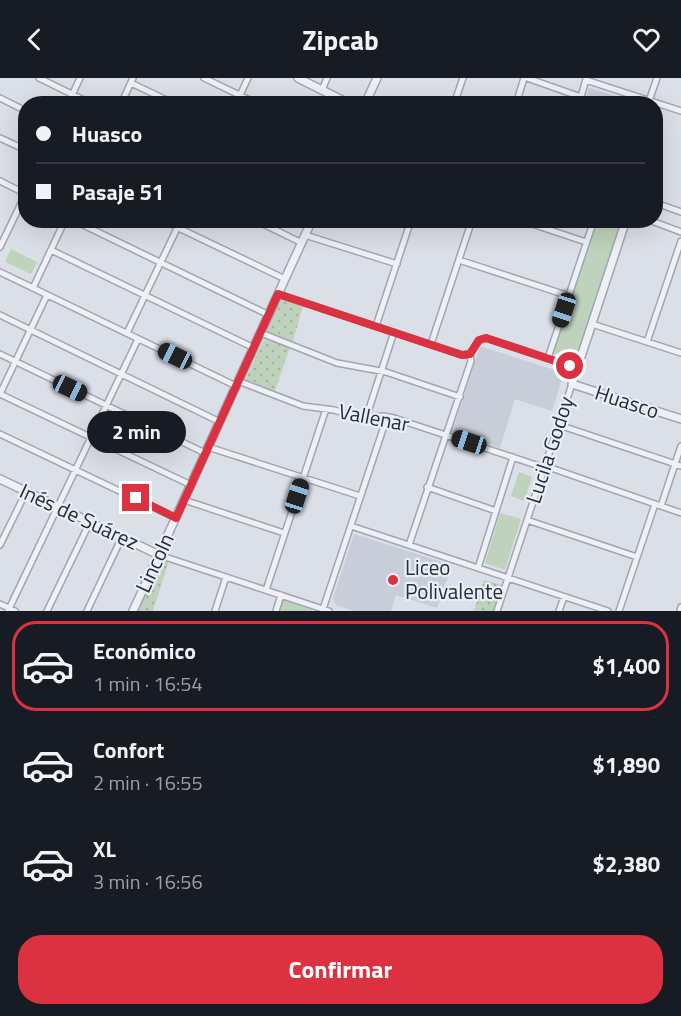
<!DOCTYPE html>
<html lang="es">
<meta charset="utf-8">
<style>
body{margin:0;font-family:"Titillium Web",sans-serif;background:#242831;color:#f1f3f6;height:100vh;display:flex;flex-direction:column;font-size:22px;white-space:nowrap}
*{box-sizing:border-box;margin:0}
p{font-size:20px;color:#9ea1a6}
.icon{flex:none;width:33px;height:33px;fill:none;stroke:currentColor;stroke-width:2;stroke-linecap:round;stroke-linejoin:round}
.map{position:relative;height:533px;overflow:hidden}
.details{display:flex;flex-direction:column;background:#171b24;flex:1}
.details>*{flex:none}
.hud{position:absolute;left:18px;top:18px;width:645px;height:132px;border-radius:24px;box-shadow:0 6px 24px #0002;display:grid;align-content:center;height:132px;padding:0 18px;background:#171b24}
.end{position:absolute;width:27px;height:27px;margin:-14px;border:8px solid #db3140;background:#fff;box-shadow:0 0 0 3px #fff}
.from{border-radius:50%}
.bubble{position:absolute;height:42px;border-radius:21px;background:#171b24;box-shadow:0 6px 24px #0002;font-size:20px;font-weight:700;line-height:42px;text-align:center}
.car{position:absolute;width:18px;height:36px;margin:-18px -9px;border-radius:8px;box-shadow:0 0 4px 2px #0007;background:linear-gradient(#222 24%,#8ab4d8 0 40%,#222 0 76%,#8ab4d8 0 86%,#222 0)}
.hud b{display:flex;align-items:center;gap:21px;height:57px;font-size:22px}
.hud b+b{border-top:2px solid #363941}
.hud i{width:15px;height:15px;background:#f1f3f6}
ul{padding:10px 0 0;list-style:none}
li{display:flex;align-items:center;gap:18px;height:90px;margin:0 12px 9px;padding:0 6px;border:3px solid transparent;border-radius:24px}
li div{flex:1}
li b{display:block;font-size:22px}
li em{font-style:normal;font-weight:700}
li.current{border-color:#db3140}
li>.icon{width:54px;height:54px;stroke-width:1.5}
.primary-button{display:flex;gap:12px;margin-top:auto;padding:12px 18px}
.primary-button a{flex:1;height:69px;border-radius:24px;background:#db3140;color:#fff;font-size:24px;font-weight:700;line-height:69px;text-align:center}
header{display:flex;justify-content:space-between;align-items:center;height:78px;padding:0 18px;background:#171b24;font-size:27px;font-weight:700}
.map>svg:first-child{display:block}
.built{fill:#c8ced9}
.grass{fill:url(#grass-dots)}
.green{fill:#bfd2bb}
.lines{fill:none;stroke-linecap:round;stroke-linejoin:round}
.minor-casing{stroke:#a0a6b1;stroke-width:8}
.tertiary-casing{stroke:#a0a6b1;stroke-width:10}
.minor{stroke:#eef0f5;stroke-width:5}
.tertiary{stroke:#eef0f5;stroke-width:7}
.route{stroke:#db3140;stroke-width:8}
.poi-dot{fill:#db3140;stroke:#eaeef5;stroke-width:2}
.labels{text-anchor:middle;stroke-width:4.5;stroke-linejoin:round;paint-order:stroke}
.street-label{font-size:21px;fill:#242c3e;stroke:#eaeef5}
.poi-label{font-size:21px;fill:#242c3e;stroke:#eaeef5;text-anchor:start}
</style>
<header><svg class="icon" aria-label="back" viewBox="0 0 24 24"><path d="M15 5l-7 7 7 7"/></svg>Zipcab<svg class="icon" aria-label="heart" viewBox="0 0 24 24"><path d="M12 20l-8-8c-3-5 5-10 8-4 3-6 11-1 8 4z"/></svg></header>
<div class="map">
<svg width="681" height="533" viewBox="0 0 681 533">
<defs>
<pattern id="grass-dots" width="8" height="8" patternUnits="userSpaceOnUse" patternTransform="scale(1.5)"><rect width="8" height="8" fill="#bfd2bb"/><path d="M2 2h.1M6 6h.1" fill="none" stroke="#a4b4a2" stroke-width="1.8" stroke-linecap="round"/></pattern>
</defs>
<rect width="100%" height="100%" fill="#dbdfe7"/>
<path class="built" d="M589 10 638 25H584Z
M480 268 564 295 552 333 515 321 500 370 452 354Z
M354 456 452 487 437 530 396 517 391 533H353L336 527 333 520Z"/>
<path class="grass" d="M282 220 303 228 293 263 266 253Z
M264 261 290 269 275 313 245 302Z
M161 481 169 483 153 533H137Z
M484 502 502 507 494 533H474Z"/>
<path class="green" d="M597 143H623L576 282 553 275Z
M11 171 37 184 31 196 5 184Z
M519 394 532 399 524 423 511 418Z
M500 435 521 441 505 492 485 485Z
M283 520 313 530 312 533H279Z"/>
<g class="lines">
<defs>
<path id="minor" d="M39 0 92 26
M204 0 258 26
M527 0 581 19
M586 2 681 33
M131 5 175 26
M322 12 327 0
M0 20 26 33
M649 23 657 0
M68 26 80 0
M121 26 133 0
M236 26 248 0
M454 26 463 0
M516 26 524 0
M579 26 586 1
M0 60 26 72
M0 103 26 116
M656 125 681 134
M73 142 269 237
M162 142 285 201
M255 142 302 165
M520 142 586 164
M649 142 681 154
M305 157 397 186
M0 169 26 115
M51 172 254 270
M459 182 569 218
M0 194 236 308
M33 210 65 142
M278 216 462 277 470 276
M0 237 220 344
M592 246 681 275
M376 248 411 142
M127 255 181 142
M261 255 337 285 386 294 460 319
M647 264 681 163
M431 266 472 142
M0 276 205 375
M470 276 478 263 486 260 577 290
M548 280 594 142
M238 303 303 328 334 332 361 340 383 338 394 340 539 388 551 390 681 435
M0 316 191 407
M0 316 47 217
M366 340 394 254
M559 347 681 388
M0 356 176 440
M208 369 360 418
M427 409 496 433
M184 422 284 455
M661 428 681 368
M527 442 637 479
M351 448 608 533
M0 467 26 414
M409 467 471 283 470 276
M159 477 329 533
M478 490 513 379
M266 512 326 331
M0 526 15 533
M323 531 387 339
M8 533 138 261
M47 533 90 444
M87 533 122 459
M215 533 226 499
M276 533 281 517
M497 533 572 306
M559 533 564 519
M619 533 655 426
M680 533 681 529"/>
<path id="tertiary" d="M298 0 350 26
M365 26 377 0
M626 142 572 306 681 341
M0 401 159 477
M133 533 312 142"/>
</defs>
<use href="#minor" class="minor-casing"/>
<use href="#tertiary" class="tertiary-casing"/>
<use href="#minor" class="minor"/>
<use href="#tertiary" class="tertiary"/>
</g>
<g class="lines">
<path class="route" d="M136 420 176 440 278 216 462 277 470 276 479 262 486 260 570 288"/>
</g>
<circle class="poi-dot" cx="393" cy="502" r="6"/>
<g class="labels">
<g class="street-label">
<text transform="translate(627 324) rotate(18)" y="7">Huasco</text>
<text transform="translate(374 340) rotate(11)" y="7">Vallenar</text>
<text transform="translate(550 372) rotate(-72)" y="7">Lucila Godoy</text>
<text transform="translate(79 439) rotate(25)" y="7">Inés de Suárez</text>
<text transform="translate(155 485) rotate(-65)" y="7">Lincoln</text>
</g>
<g class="poi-label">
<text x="405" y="497">Liceo<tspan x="405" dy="24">Polivalente</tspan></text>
</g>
</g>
</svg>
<i class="end from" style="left:570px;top:288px"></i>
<i class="end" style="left:136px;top:420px"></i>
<div class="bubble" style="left:87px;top:333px;width:99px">2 min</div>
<i class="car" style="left:564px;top:232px;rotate:198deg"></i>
<i class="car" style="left:175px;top:278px;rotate:296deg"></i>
<i class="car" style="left:70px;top:310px;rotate:115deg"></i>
<i class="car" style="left:469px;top:364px;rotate:288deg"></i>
<i class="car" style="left:297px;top:418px;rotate:18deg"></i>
<div class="hud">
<b><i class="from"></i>Huasco</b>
<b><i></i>Pasaje 51</b>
</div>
</div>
<section class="details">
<ul>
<li class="current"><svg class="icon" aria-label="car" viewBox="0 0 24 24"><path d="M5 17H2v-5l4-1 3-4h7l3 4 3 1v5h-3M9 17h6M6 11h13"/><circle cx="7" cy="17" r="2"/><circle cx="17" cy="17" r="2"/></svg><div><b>Económico</b><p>1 min · 16:54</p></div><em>$1,400</em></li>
<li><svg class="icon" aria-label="car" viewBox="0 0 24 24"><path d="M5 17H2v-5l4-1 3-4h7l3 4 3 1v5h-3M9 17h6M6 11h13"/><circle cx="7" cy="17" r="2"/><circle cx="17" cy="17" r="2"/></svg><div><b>Confort</b><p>2 min · 16:55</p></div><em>$1,890</em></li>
<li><svg class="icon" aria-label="car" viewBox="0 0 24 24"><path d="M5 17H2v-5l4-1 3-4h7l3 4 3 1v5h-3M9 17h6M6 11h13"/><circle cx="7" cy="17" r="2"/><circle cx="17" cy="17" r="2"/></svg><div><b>XL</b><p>3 min · 16:56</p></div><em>$2,380</em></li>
</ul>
<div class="primary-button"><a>Confirmar</a></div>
</section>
